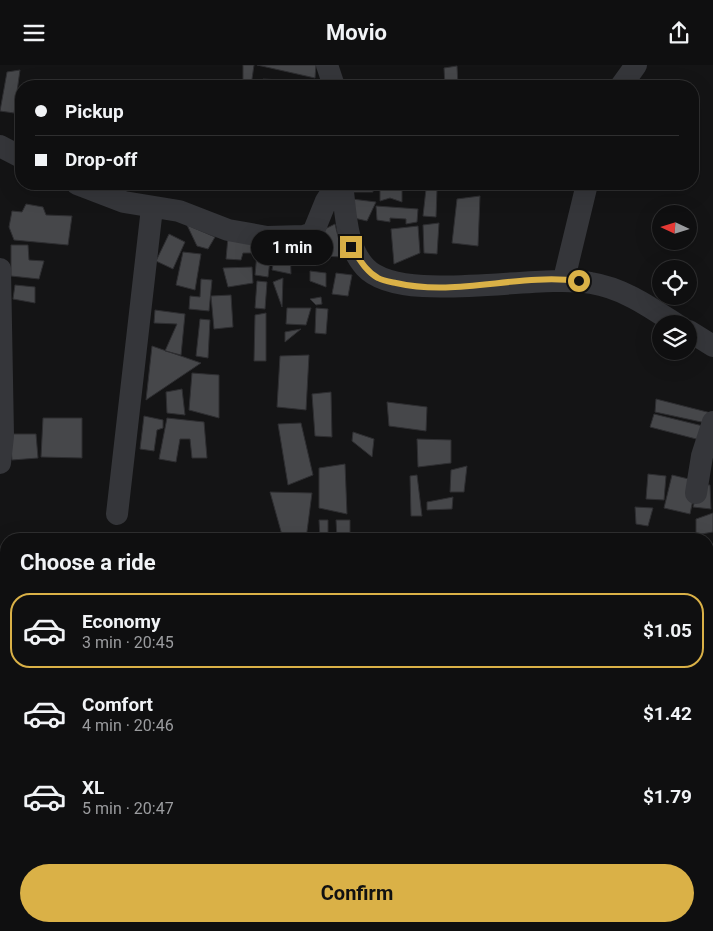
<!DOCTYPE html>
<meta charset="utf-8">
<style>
body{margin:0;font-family:Roboto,sans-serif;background:#181819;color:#f1f3f6;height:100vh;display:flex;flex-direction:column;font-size:19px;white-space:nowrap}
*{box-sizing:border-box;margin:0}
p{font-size:16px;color:#9b9c9f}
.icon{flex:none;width:28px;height:28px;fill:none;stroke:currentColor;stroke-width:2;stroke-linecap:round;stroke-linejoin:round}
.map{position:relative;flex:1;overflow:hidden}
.sheet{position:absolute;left:0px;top:468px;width:714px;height:399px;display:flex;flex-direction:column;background:#0f0f10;border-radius:20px 20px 0 0;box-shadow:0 5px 20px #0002,0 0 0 1px #2f2f30}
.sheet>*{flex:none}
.top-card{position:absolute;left:15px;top:15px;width:684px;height:110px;border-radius:20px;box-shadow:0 5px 20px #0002,0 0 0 1px #2f2f30;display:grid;align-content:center;height:110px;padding:0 20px;background:#0f0f10}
.needle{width:32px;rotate:274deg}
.fabs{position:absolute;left:652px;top:140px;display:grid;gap:10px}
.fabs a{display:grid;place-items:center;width:45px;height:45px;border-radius:50%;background:#0f0f10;box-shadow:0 5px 20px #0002,0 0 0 1px #2f2f30;font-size:25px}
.end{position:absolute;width:22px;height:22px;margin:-11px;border:6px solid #dab147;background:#111;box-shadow:0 0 0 2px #111}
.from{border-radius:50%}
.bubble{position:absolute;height:35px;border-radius:18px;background:#0f0f10;box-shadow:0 5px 20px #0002,0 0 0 1px #2f2f30;font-size:16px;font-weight:700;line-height:35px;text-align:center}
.top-card b{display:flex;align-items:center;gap:18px;height:48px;font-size:19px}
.top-card b+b{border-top:1px solid #2f2f30}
.top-card i{width:12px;height:12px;background:#f1f3f6}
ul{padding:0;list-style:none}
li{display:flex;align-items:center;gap:15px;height:75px;margin:0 10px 8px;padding:0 10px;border:2px solid transparent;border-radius:20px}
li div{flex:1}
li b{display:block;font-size:19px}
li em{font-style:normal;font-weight:700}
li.selected{border-color:#dab147}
li>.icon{width:45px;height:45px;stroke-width:1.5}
h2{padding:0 20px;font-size:22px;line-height:60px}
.primary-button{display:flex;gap:10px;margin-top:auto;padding:10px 20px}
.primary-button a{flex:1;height:58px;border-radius:30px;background:#dab147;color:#111;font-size:20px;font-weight:700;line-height:58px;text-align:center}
header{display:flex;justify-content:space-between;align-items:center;height:65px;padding:0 20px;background:#0f0f10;font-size:22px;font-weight:700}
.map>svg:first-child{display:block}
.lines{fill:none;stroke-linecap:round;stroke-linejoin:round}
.river{stroke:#31383e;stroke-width:32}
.building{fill:#46474a;stroke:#2e2e31}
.minor{stroke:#35363a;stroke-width:22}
.route{stroke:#dab147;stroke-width:6}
</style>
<header><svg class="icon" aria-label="menu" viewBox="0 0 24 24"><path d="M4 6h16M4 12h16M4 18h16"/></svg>Movio<svg class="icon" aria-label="share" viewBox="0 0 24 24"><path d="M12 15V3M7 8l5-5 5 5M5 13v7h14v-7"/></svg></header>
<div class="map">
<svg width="713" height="866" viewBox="0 0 713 866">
<rect width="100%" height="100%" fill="#141415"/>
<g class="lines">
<path class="river" d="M708 641 713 640
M0 679 6 683"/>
</g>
<path class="building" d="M243 0H254L251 21H243Z
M257 0H316L315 13Z
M457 1 458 21H445L444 3Z
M20 5 14 48 0 46 7 7Z
M263 14 281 15 280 21H263Z
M433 18V21H421V19Z
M348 119H372L373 127H350Z
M380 119H402V137L390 133 380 136Z
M406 119H418V122H406Z
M442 119H458V125L442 121Z
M426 124H437L436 152 423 151Z
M480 131 478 181 452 178 457 134Z
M352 134 376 137 367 156 350 152Z
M26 139 43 142 46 150 72 151 68 180 14 175 9 162 12 146 22 147Z
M376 141 418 144 417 157 406 159V154L390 153V157L377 155Z
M439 158 437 189 424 188 423 160Z
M335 159 343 192 321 191 323 165Z
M187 160 215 172 208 184 197 181Z
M418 161 420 188 394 199 391 164Z
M169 169 185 177 173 204 156 196Z
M228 172 253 174 252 188H243L241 195 226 194Z
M258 177 272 178 268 212 255 210Z
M277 178 290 180 291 209 272 205Z
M11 180H28L29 195 44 196 39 214 11 211Z
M296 183 318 184V198L295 197Z
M183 187 201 189 195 225 176 220Z
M252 202 253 218 228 222 223 203Z
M310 206 326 208V222L310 216Z
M336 208 352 210 348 231 332 229Z
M283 213 282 242 273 217Z
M201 214 212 215 209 246 189 244 190 231 200 232Z
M257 216 267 217 265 244 255 243Z
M15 220 35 222V238L13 234Z
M231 230 233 262 214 264 211 231Z
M321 232 322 239 316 240 310 234Z
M287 243H311L306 260 286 259Z
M316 243 328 244 326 269 315 268Z
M155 245 185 249 181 290 165 286 177 259 154 258Z
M266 248V296H254L255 250Z
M200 254 210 255 208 293 196 291Z
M301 264 285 277V267Z
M152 281 201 298 146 335Z
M309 290 306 345 277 342 280 291Z
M192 308 219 310V353L189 345Z
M182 324 185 350 167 348 166 327Z
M331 327 332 372 315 371 312 329Z
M656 334 711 348 706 358 655 347Z
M387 337 427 342 426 366 389 361Z
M654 349 707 362 704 376 650 362Z
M144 351 163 355V363L157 365 154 386 140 384Z
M43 353H82V393L41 392Z
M167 353 204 357 207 393H192L190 374H180L176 397 159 394Z
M301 358 313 410 288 420 278 359Z
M353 367 374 374 372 392 352 376Z
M10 369H36L38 393 12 395Z
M417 374 451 375V398L418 402Z
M345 399 347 449 319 443V403Z
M467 401 464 427H450L451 405Z
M648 409 666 411 664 435 646 434Z
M417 410 422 451H411L410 411Z
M672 410 697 416 690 449 664 443Z
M700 420H710L711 444 693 442Z
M270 427 312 428 306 474H257L282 470Z
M453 432 452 444 427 445V437Z
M635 442 653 443 648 461 636 459Z
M713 448V467L696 470V454Z
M319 455H328V474H320Z
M336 455H350V474H337Z
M128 470 151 473V474H127Z
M687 471V474H673V472Z
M12 860H30L27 866Z
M234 860H238L241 866H228Z
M247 860H290L274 866H248Z
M389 860H408L413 865 420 860 422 866H395Z
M478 860H486L495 866H476Z
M506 860H526L520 866H509L505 862Z
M536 860H556L567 862V866H536Z
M662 860H682L681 866H662Z"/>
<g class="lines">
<path class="minor" d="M327 0 334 21
M621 21 636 0
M0 81 21 92
M77 119 124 137 179 146 228 165 267 172 304 171 313 168 326 136 337 119
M342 119C346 146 345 180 365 202 400 241 536 208 591 218 623 223 650 242 676 259
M0 204 3 371 0 398
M564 214 587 119
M689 266 713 281
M696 428 702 391 713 357
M117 449 152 143
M362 866 368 860"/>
</g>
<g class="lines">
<path class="route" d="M351 182C359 193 366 207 378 213 383 216 391 217 396 218 457 232 518 208 579 216"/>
</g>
</svg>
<div class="fabs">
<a><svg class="needle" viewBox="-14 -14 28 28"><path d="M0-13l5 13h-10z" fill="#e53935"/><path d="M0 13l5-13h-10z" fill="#9b9c9f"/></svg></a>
<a><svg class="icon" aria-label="locate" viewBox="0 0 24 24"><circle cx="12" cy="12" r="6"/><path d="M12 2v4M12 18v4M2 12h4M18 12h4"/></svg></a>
<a><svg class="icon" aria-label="layers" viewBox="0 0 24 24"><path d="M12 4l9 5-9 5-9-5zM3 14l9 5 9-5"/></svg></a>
</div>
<i class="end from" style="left:579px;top:216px"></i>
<i class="end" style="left:351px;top:182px"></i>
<div class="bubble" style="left:251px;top:165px;width:82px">1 min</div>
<div class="top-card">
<b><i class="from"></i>Pickup</b>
<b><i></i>Drop-off</b>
</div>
<section class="sheet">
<h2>Choose a ride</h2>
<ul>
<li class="selected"><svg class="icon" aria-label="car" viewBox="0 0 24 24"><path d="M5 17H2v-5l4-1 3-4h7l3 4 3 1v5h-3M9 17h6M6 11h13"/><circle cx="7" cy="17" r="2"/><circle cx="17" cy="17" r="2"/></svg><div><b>Economy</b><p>3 min · 20:45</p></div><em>$1.05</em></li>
<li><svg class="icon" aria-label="car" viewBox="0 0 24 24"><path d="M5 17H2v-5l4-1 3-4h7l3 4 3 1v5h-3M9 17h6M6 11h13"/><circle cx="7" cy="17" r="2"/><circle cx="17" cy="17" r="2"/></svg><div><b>Comfort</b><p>4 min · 20:46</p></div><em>$1.42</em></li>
<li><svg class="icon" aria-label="car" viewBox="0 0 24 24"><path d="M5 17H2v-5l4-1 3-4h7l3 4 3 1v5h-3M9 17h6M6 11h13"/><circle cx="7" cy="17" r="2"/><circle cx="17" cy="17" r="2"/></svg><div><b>XL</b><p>5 min · 20:47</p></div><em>$1.79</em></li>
</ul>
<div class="primary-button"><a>Confirm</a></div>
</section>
</div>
